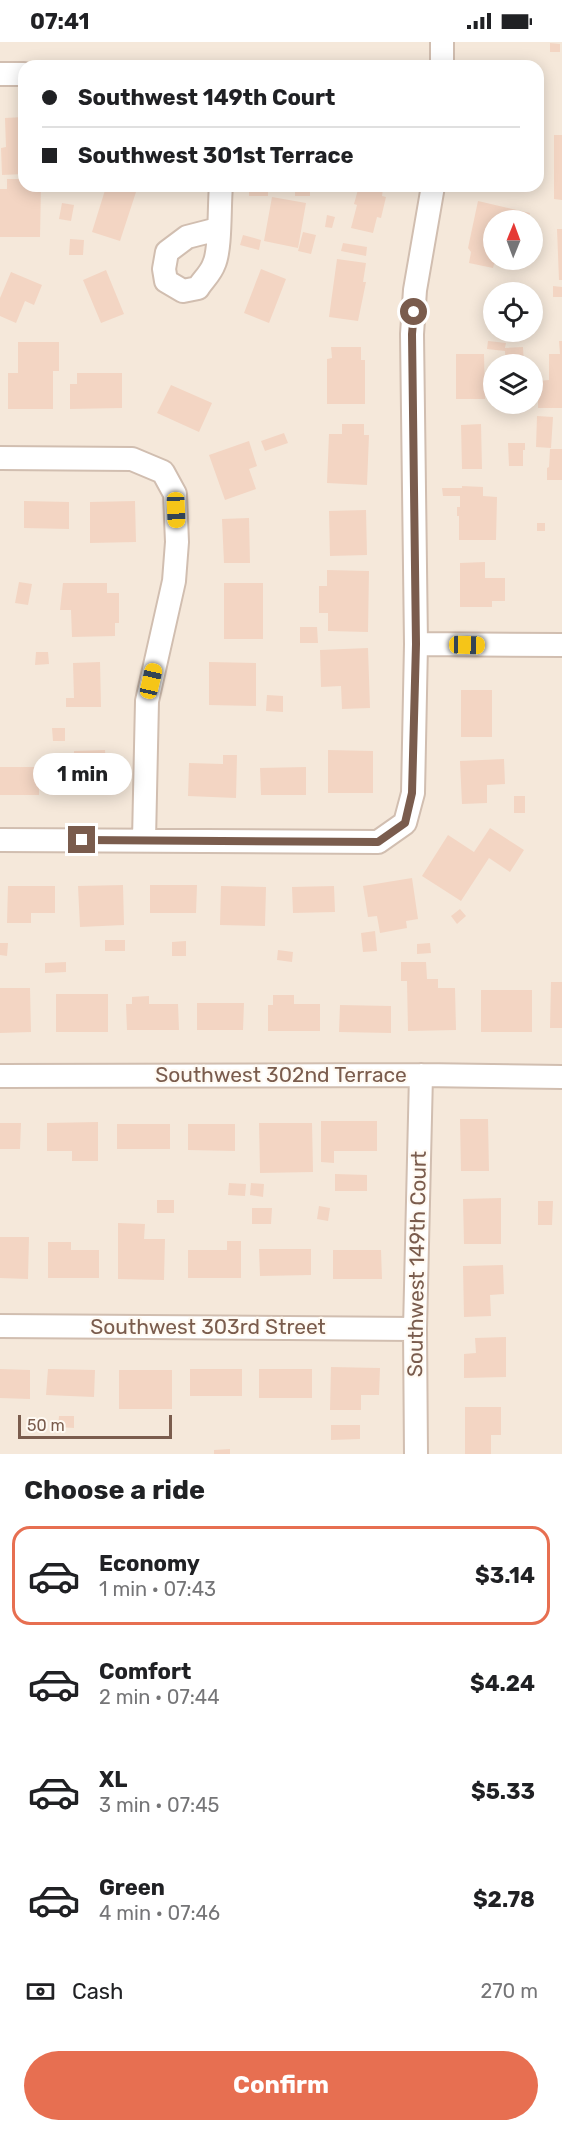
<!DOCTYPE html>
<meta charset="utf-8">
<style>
body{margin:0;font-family:Rubik,sans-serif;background:#f2f2f2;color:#202124;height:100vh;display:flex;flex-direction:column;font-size:22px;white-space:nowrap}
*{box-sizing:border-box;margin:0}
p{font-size:20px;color:#757577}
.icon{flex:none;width:33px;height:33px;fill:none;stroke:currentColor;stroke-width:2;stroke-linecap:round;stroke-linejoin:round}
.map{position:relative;height:1412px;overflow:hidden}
.details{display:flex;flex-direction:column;background:#fff;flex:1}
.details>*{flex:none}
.top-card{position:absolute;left:18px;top:18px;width:526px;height:132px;border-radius:18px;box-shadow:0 3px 15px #0003;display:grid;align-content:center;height:132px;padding:0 24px;background:#fff}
.needle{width:39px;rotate:1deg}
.fabs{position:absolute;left:483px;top:168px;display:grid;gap:12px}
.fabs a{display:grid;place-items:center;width:60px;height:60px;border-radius:50%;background:#fff;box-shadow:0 3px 15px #0003;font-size:30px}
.scale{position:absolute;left:18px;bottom:15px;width:154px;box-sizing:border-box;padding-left:6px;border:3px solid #7a5c4d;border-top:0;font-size:16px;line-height:21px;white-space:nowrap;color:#7a5c4d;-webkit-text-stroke:4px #fffaf3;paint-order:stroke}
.end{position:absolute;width:27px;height:27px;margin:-14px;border:8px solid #7a5c4d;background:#fff;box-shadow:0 0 0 3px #fff}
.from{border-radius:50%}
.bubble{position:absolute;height:42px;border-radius:21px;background:#fff;box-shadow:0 3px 15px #0003;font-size:20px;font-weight:700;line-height:42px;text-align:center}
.car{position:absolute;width:18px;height:36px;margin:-18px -9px;border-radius:8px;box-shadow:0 0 4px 2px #0007;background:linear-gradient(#f5c518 24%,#345 0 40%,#f5c518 0 76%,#345 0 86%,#f5c518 0)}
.top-card b{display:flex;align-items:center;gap:21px;height:57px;font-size:22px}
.top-card b+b{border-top:2px solid #e0e0e0}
.top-card i{width:15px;height:15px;background:#202124}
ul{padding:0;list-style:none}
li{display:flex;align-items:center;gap:18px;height:99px;margin:0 12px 9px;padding:0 12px;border:3px solid transparent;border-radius:18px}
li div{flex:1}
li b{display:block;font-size:22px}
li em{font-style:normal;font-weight:700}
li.active{border-color:#e76f51}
li>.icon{width:54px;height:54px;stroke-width:1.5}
h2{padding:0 24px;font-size:27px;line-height:72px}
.pay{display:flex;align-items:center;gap:15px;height:66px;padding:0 24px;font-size:22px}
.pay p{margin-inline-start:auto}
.cta{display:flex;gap:12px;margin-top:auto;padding:12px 24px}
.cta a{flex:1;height:69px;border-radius:36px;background:#e76f51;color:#fff;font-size:24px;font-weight:700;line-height:69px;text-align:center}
.status{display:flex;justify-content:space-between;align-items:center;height:42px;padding:0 30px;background:#fff;direction:ltr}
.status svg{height:16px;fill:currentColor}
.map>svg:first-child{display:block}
.residential{fill:#f5e8da;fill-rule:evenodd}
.building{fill:#f3d5c3}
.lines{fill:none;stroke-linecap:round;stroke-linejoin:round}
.minor-casing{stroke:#d1beb0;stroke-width:26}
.minor{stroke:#fff;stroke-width:22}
.route{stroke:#7a5c4d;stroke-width:8}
.labels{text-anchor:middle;stroke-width:4.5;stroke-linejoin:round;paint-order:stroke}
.street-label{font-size:21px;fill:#7a5c4d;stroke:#fffaf3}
</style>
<div class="status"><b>07:41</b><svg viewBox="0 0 49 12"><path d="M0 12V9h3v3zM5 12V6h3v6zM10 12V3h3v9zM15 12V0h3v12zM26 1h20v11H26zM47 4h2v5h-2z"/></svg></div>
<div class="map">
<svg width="562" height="1412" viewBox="0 0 562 1412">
<rect width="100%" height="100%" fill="#fdf6ec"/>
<path class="residential" d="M0 0H562V1412H0ZM24 24H538V144H24ZM494 178H532V218H494ZM494 250H532V290H494ZM494 322H532V362H494Z"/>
<path class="building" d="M550 1 560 2V10H550Z
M24 75V132L2 133 1 106 6 105 5 76Z
M554 93H562V158L554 157Z
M7 137H24V144H41L40 195H0V147H7Z
M113 144H127L137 147 120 199 92 190 106 145 112 147Z
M249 144 268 145V154H249Z
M295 144H310V154H295Z
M359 144H372L383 147 382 154 386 155 381 176 377 175 373 191 351 186 357 163 354 162Z
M272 155 306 161 298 206 264 199Z
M478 159 530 171 528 178H494V218H510L508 225 494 222 493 226 469 221 471 210 468 206Z
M62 161 74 163 71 179 59 177Z
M327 173 335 175 332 186 325 185Z
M557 187H562V238H559Z
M303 190 316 193 311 212 298 209Z
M243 193 261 198 259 208 240 203Z
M70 197 84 198 83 213H69Z
M343 201 367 205 366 214 341 209Z
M337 217 366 221 363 240H366L358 279 329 275Z
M261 227 286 237 269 281 244 271Z
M106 228 124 272 101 281 83 238Z
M11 230 42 243 34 263 25 259 16 281 0 274V256Z
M553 244 562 245V255H553Z
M488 299 506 301 505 306 523 305 524 322H506L505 309 487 307Z
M559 299H562V366H538V339L549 338V312H560Z
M18 300H59V329H53V367H8V331H18Z
M331 305H361V318H365V362H327V317L332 316Z
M456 312H484L485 357H456Z
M77 331H122V366L70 367V342H77Z
M171 343 212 361 199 390 157 371Z
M537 374 553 375 551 406 536 405Z
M342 382H364V393H369L367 443 327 441 329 392H342Z
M481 382 482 427H462L461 383Z
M284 391 288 401 265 409 261 399Z
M249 399 257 424 249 427 256 447 225 458 209 413Z
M508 401H525V408H523V424H509Z
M550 407H562V438H547V426L549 425Z
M462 444 483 445V454L497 455 496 498H459V474H457V465H460V454H443L442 446H462Z
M24 459 69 460V487L24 486Z
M135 459 136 500 90 501V460Z
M366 468 367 513 330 514 329 469Z
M249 476 250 521H224L222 477Z
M537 481H545V489H537Z
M485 520V536H505V559H492V565H460V521Z
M327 528 369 529 368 590 328 589V571H319V544H327Z
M19 540 32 542 28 563 15 561Z
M63 541H107V551H119V581H115V594L72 595 71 568H60Z
M224 541H263V597H224Z
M300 585H317L318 601H300Z
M368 606 370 666 342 667 341 644 321 645 320 608Z
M36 610H48L49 622 35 623Z
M100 620 101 665H66V656H74L73 621Z
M209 620 256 621V664L209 663Z
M461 648H492V695H461Z
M267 653 283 654V670L266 669Z
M52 686H65V699H53Z
M105 708 107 750 62 751 61 721H74V709Z
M328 708 373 709V751H328Z
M223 713H237L236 756 188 754 189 721 223 722Z
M504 717 505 742 487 743V761L462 762 460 719Z
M0 725H39V753H0Z
M306 725V753H261L260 726Z
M514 754H525V771H514Z
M490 786 524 808 510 830 489 816 461 859 422 834 448 793 474 810Z
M412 836 418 877 406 879 407 886 380 891 377 874 368 875 363 844Z
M123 843 124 883 80 885 78 844Z
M150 843H197L196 871H150Z
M8 844H55V871H31V881H7Z
M221 844 266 845 265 884 220 883Z
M334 844 335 870 293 871 292 845Z
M460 867 466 874 457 882 451 874Z
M375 889 377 909 363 910 361 891Z
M105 898H125V909H105Z
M186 899V914H172V900Z
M0 901H8L7 914 0 913Z
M430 901 431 911 417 912V902Z
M278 908 293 910 292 920 277 918Z
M66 920V930L45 931V921Z
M401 920H426L427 937H438V946H455L456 988 408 989 407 939H401Z
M551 940H562V986H550Z
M0 946H30L31 990 0 991Z
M481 948H532V990H481Z
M56 952H108V990H56Z
M273 953H294V962H320V989H268V963H273Z
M149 954V962H178L179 988H127L126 962H132V955Z
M197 961H244L243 988H197Z
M340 963 391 964V991L339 990Z
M460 1077H488L489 1129H461Z
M321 1079H377V1109H334V1121L321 1120Z
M98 1080V1119H72V1109H47V1081Z
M0 1081H21L20 1107H0Z
M259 1081H312L313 1130 260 1131Z
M117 1082H170V1107H117Z
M188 1082H235V1109L188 1108Z
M335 1132 367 1133V1149H335Z
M229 1141 246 1142 245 1154 228 1153Z
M251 1141 264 1142 263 1155 250 1153Z
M501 1156V1202H464L463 1157Z
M157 1158H174V1171H157Z
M538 1159H553L552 1183H538Z
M319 1164 330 1166 328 1179 317 1177Z
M252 1166H272L271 1182H252Z
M118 1181 145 1182 144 1197H165L164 1238 118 1237Z
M0 1195H29L28 1237 0 1236Z
M227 1199H241V1236H188V1208H227Z
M48 1200H71V1208H99V1236H48Z
M259 1207H311V1233L260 1234Z
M333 1208H381L382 1237H333Z
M503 1223 504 1252 490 1253 491 1274 464 1275 463 1224Z
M506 1295V1335L464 1336V1312L476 1311 475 1296Z
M331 1325 380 1326 379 1353H361V1368H330Z
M0 1327 30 1328V1357L0 1356Z
M48 1327 95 1328 94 1355 46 1353Z
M190 1327H242V1354H190Z
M259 1327H312V1356H259Z
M119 1328H172V1367H119Z
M465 1365H501V1393H491V1412H465Z
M59 1374H74V1386L58 1385Z
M331 1383H360V1397L331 1398Z
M230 1407V1412H214V1408Z"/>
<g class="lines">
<defs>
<path id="minor" d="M442 0V24
M0 32H24
M218 187 187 195 167 210 164 227 166 239 183 249 198 246C203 238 211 231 214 222 221 207 219 163 221 144
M0 416 132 417 163 430 175 452 177 500 174 539 147 659 144 798
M416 602 562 603
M0 798 378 800 405 781 413 751 416 602 412 292 415 248 433 144
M0 1034 421 1033 562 1035
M0 1284 415 1287
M416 1412 415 1287 421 1033"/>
</defs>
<use href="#minor" class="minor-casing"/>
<use href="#minor" class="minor"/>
</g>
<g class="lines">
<path class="route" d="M82 798 378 800 405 781 412 751 416 602 412 292 414 270"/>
</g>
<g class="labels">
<g class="street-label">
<text x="281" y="1040">Southwest 302nd Terrace</text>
<text transform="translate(417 1222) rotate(-89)" y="7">Southwest 149th Court</text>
<text x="208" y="1292">Southwest 303rd Street</text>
</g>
</g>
</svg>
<div class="fabs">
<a><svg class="needle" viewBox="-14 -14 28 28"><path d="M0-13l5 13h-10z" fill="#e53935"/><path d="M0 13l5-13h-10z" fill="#757577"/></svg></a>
<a><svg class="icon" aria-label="locate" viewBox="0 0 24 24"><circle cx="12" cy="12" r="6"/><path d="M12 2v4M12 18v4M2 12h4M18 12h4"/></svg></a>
<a><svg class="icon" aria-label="layers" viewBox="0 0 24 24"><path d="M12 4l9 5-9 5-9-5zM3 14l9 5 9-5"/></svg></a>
</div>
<div class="scale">50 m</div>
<i class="end from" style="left:414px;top:270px"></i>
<i class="end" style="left:82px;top:798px"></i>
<div class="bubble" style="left:33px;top:711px;width:99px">1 min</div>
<i class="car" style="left:176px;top:468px;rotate:178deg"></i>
<i class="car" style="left:467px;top:603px;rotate:91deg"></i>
<i class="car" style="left:151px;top:639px;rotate:13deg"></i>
<div class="top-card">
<b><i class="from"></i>Southwest 149th Court</b>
<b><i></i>Southwest 301st Terrace</b>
</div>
</div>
<section class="details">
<h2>Choose a ride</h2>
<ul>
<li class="active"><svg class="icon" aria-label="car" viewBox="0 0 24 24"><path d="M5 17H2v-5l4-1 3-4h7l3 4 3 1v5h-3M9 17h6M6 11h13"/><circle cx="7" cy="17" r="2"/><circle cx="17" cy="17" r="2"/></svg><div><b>Economy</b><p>1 min · 07:43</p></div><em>$3.14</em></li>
<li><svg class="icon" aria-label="car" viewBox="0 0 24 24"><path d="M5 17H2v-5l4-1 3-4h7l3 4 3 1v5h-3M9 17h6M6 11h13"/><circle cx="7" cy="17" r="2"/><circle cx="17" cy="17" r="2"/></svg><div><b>Comfort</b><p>2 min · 07:44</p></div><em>$4.24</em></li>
<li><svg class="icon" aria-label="car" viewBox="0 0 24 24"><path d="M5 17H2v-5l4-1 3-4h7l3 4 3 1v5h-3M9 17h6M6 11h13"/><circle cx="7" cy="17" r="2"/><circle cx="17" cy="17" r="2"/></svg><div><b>XL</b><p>3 min · 07:45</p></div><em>$5.33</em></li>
<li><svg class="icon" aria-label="car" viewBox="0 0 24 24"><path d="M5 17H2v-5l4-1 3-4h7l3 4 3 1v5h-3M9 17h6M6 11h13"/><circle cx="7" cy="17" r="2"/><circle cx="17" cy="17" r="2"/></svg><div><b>Green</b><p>4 min · 07:46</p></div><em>$2.78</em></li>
</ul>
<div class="pay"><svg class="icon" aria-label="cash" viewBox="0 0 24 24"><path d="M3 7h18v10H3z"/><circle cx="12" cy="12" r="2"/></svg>Cash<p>270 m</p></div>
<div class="cta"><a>Confirm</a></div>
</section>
